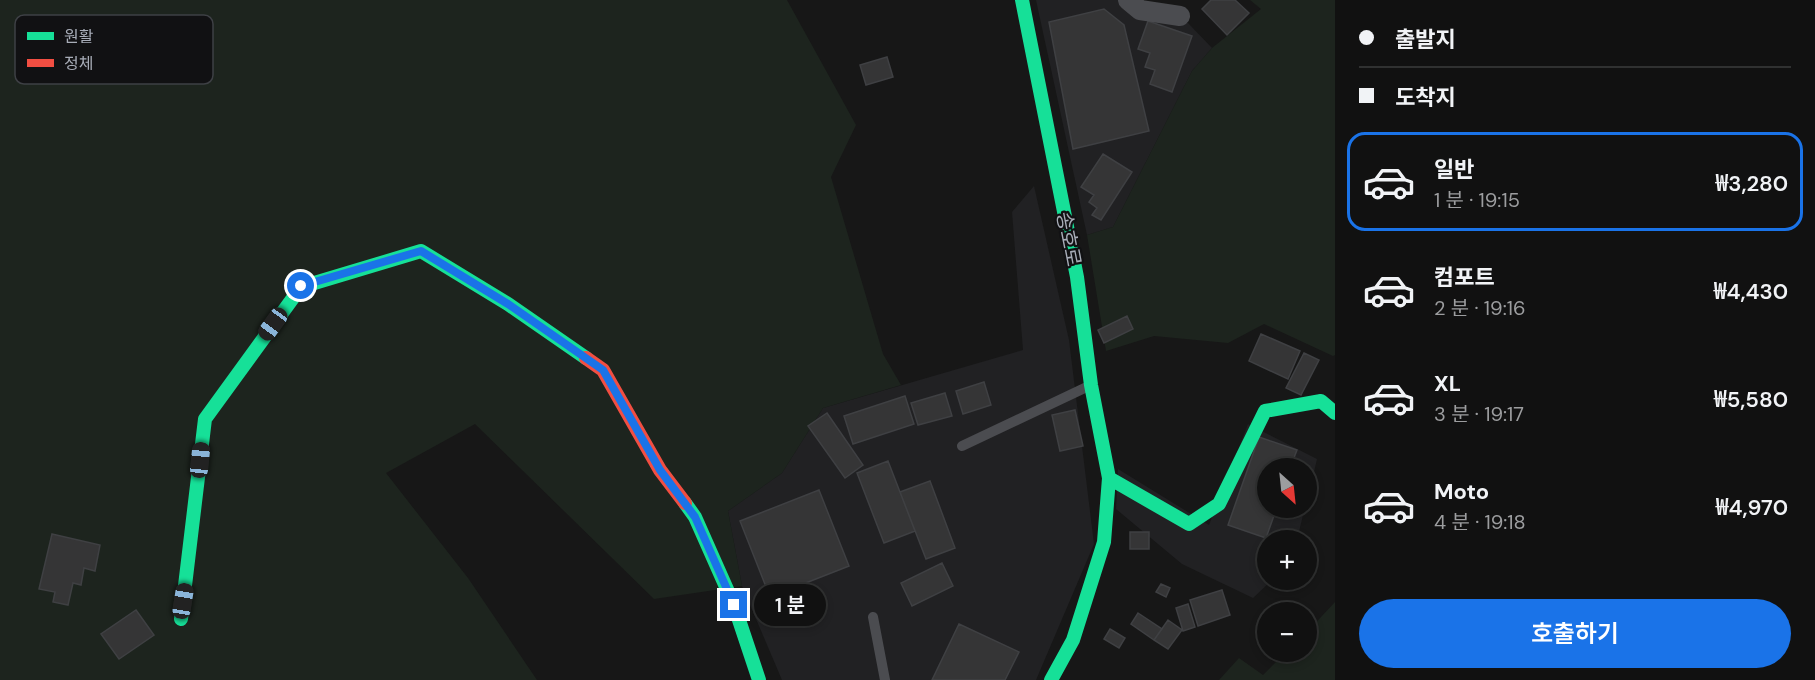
<!DOCTYPE html>
<html lang="ko">
<meta charset="utf-8">
<style>
body{margin:0;font-family:"DM Sans","Noto Sans KR",sans-serif;background:#1a1a1a;color:#f1f3f6;height:100vh;display:flex;flex-direction:column;font-size:22px;white-space:nowrap}
*{box-sizing:border-box;margin:0}
p{font-size:20px;color:#9c9d9f}
.icon{flex:none;width:33px;height:33px;fill:none;stroke:currentColor;stroke-width:2;stroke-linecap:round;stroke-linejoin:round}
.map{position:relative;flex:1;overflow:hidden}
.details{display:flex;flex-direction:column;background:#111;width:480px}
.details>*{flex:none}
.banner{display:grid;align-content:center;height:132px;padding:0 24px;background:#111}
.needle{width:39px;rotate:153deg}
.fabs{position:absolute;left:1257px;top:458px;display:grid;gap:12px}
.fabs a{display:grid;place-items:center;width:60px;height:60px;border-radius:50%;background:#111;box-shadow:0 3px 9px #0003,0 0 0 2px #303131;font-size:30px}
.end{position:absolute;width:27px;height:27px;margin:-14px;border:8px solid #1a73e8;background:#fff;box-shadow:0 0 0 3px #fff}
.from{border-radius:50%}
.bubble{position:absolute;height:42px;border-radius:21px;background:#111;box-shadow:0 3px 9px #0003,0 0 0 2px #303131;font-size:20px;font-weight:600;line-height:42px;text-align:center}
.car{position:absolute;width:18px;height:36px;margin:-18px -9px;border-radius:8px;box-shadow:0 0 4px 2px #0007;background:linear-gradient(#222 24%,#8ab4d8 0 40%,#222 0 76%,#8ab4d8 0 86%,#222 0)}
.banner b{display:flex;align-items:center;gap:21px;height:57px;font-size:22px}
.banner b+b{border-top:2px solid #303131}
.banner i{width:15px;height:15px;background:#f1f3f6}
ul{padding:0;list-style:none}
li{display:flex;align-items:center;gap:18px;height:99px;margin:0 12px 9px;padding:0 12px;border:3px solid transparent;border-radius:18px}
li div{flex:1}
li b{display:block;font-size:22px}
li em{font-style:normal;font-weight:600}
li.current{border-color:#1a73e8}
li>.icon{width:54px;height:54px;stroke-width:1.5}
.primary-button{display:flex;gap:12px;margin-top:auto;padding:12px 24px}
.primary-button a{flex:1;height:69px;border-radius:36px;background:#1a73e8;color:#fff;font-size:24px;font-weight:600;line-height:69px;text-align:center}
main{display:flex;flex:1;min-height:0}
.map>svg:first-child{display:block}
.built{fill:#212123}
.green{fill:#1d241e}
.building{fill:#353536;stroke:#3f4043;stroke-width:1.5}
.lines{fill:none;stroke-linecap:round;stroke-linejoin:round}
.lane{stroke:#4b4c50;stroke-width:10}
.street{stroke:#4b4c50;stroke-width:20}
.fast{stroke:#16e098;stroke-width:14}
.jam{stroke:#f24e42;stroke-width:14}
.route{stroke:#1a73e8;stroke-width:8}
.labels{text-anchor:middle;stroke-width:4.5;stroke-linejoin:round;paint-order:stroke}
.street-label{font-size:20px;fill:#a8adb8;stroke:#111113}
.key{fill:#111113;stroke:#3e4045;stroke-width:1.5}
.key-label{font-size:16px;fill:#a8adb8}
</style>
<main>
<div class="map">
<svg width="1335" height="680" viewBox="0 0 1335 680">
<rect width="100%" height="100%" fill="#171717"/>
<path class="built" d="M1036 0H1120L1134 17 1188 23 1212 48 1192 71 1113 227 1087 235Z
M1034 186 1069 340 1094 544 1036 680H782L742 586 728 511 782 473 823 408 1023 350 1012 212Z
M1248 424 1317 459 1307 502 1306 468H1268V507H1305L1297 540H1268V579H1273L1253 598 1182 564 1116 509 1118 469 1209 525Z"/>
<path class="green" d="M0 0H787L856 125 831 177 883 354 901 385 823 408 782 473 728 511 742 586 654 599 475 424 386 473 468 578 537 680H0Z
M1250 0H1335V355L1333 356 1264 324 1228 343 1154 336 1106 351 1087 235 1113 227 1192 71 1212 48 1261 9Z
M1335 602V680H1219L1239 658 1263 675 1287 651H1306L1307 632Z"/>
<path class="building" d="M1211 0H1235L1249 13 1227 35 1202 9Z
M1104 9 1124 25 1149 131 1073 149 1049 22Z
M1148 21 1192 36 1172 92 1150 84 1155 70 1145 67 1150 53 1138 49Z
M887 57 893 77 866 85 860 65Z
M1103 154 1132 172 1101 220 1092 215 1097 208 1089 202 1094 195 1081 187Z
M1127 316 1133 329 1104 343 1098 330Z
M1261 334 1300 351 1288 379 1249 361Z
M1304 353 1319 360 1301 395 1286 388Z
M984 382 991 405 963 414 956 391Z
M945 393 952 416 918 425 911 403Z
M905 396 914 424 853 444 844 416Z
M1075 410 1083 446 1060 451 1052 415Z
M827 413 863 465 845 478 808 426Z
M1259 437 1297 450 1290 468H1268V507H1277L1266 538 1228 525Z
M888 461 915 531 884 543 857 473Z
M930 481 955 548 926 559 900 492Z
M819 490 849 566 770 597 740 521Z
M1130 532H1149V549H1130Z
M52 534 100 545 95 571 84 568 81 585 73 583 68 605 53 602 55 592 39 589Z
M942 563 953 586 912 606 901 583Z
M1161 584 1170 588 1166 597 1156 592Z
M1222 590 1230 615 1198 626 1190 600Z
M1188 604 1195 627 1183 631 1176 608Z
M136 610 154 635 119 659 101 634Z
M1138 613 1162 629 1154 640 1131 624Z
M1168 620 1182 630 1168 649 1154 640Z
M959 624 1019 652 1005 680H932Z
M1110 629 1125 638 1119 648 1104 639Z"/>
<g class="lines">
<path class="lane" d="M962 446 1091 385
M873 617 885 680"/>
<path class="street" d="M1128 0 1140 10 1180 16"/>
<path class="fast" d="M1022 0 1077 277 1091 385 1109 478 1104 542 1073 640 1051 680
M1109 478 1189 524 1219 504 1265 411 1321 401 1335 413
M685 503 695 517 734 605 759 680
M181 619 205 419 301 287 421 251 508 304 586 358"/>
<path class="jam" d="M586 358 603 370 660 470 685 503"/>
</g>
<g class="lines">
<path class="route" d="M301 286 421 251 508 304 603 370 660 470 695 517 734 605"/>
</g>
<g class="labels">
<g class="street-label">
<text transform="translate(1069 239) rotate(79)" y="7">송호로</text>
</g>
</g>
<rect x="15" y="15" width="198" height="69" rx="9" class="key"/>
<rect x="27" y="32" width="27" height="8" fill="#16e098"/>
<rect x="27" y="59" width="27" height="8" fill="#f24e42"/>
<g class="key-label">
<text x="64" y="42">원활</text>
<text x="64" y="69">정체</text>
</g>
</svg>
<div class="fabs">
<a><svg class="needle" viewBox="-14 -14 28 28"><path d="M0-13l5 13h-10z" fill="#e53935"/><path d="M0 13l5-13h-10z" fill="#9c9d9f"/></svg></a>
<a>+</a>
<a>−</a>
</div>
<i class="end from" style="left:301px;top:286px"></i>
<i class="end" style="left:734px;top:605px"></i>
<div class="bubble" style="left:754px;top:584px;width:72px">1 분</div>
<i class="car" style="left:273px;top:324px;rotate:216deg"></i>
<i class="car" style="left:200px;top:460px;rotate:6deg"></i>
<i class="car" style="left:183px;top:601px;rotate:9deg"></i>
</div>
<section class="details">
<div class="banner">
<b><i class="from"></i>출발지</b>
<b><i></i>도착지</b>
</div>
<ul>
<li class="current"><svg class="icon" aria-label="car" viewBox="0 0 24 24"><path d="M5 17H2v-5l4-1 3-4h7l3 4 3 1v5h-3M9 17h6M6 11h13"/><circle cx="7" cy="17" r="2"/><circle cx="17" cy="17" r="2"/></svg><div><b>일반</b><p>1 분 · 19:15</p></div><em>₩3,280</em></li>
<li><svg class="icon" aria-label="car" viewBox="0 0 24 24"><path d="M5 17H2v-5l4-1 3-4h7l3 4 3 1v5h-3M9 17h6M6 11h13"/><circle cx="7" cy="17" r="2"/><circle cx="17" cy="17" r="2"/></svg><div><b>컴포트</b><p>2 분 · 19:16</p></div><em>₩4,430</em></li>
<li><svg class="icon" aria-label="car" viewBox="0 0 24 24"><path d="M5 17H2v-5l4-1 3-4h7l3 4 3 1v5h-3M9 17h6M6 11h13"/><circle cx="7" cy="17" r="2"/><circle cx="17" cy="17" r="2"/></svg><div><b>XL</b><p>3 분 · 19:17</p></div><em>₩5,580</em></li>
<li><svg class="icon" aria-label="car" viewBox="0 0 24 24"><path d="M5 17H2v-5l4-1 3-4h7l3 4 3 1v5h-3M9 17h6M6 11h13"/><circle cx="7" cy="17" r="2"/><circle cx="17" cy="17" r="2"/></svg><div><b>Moto</b><p>4 분 · 19:18</p></div><em>₩4,970</em></li>
</ul>
<div class="primary-button"><a>호출하기</a></div>
</section>
</main>
